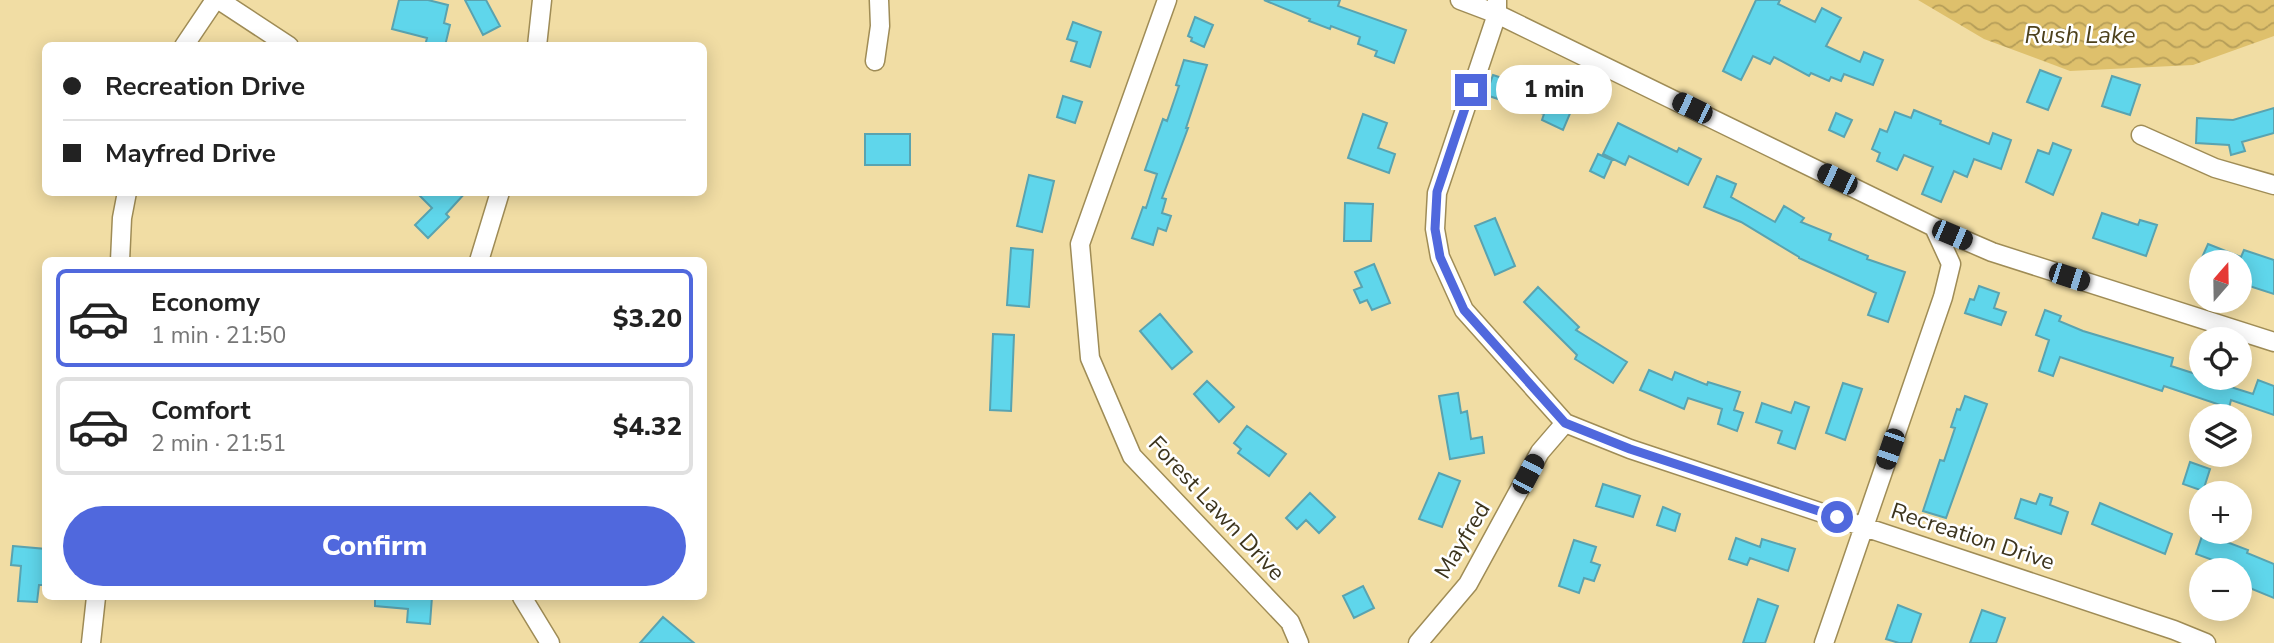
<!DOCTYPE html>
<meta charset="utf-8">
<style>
body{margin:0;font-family:"Nunito Sans",sans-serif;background:#f2f2f2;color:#222;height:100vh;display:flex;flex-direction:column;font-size:26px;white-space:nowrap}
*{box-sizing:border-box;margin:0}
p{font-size:23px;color:#767676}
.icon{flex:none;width:38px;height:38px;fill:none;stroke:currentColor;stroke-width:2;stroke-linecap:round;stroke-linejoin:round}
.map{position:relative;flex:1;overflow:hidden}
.drawer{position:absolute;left:42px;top:257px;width:665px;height:343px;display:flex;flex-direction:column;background:#fff;border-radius:10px;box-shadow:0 4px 18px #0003}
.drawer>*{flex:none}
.hud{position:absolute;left:42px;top:42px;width:665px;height:154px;border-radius:10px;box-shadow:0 4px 18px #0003;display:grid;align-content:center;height:154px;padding:0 21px;background:#fff}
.needle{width:46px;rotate:20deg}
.tools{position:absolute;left:2189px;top:250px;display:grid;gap:14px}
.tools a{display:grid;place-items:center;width:63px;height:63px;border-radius:50%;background:#fff;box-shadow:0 4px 18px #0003;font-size:35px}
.end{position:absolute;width:32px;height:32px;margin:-16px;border:9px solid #5068dd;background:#fff;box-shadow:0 0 0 4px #fff}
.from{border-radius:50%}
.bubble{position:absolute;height:49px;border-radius:24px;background:#fff;box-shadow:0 4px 18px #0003;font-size:23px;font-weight:800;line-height:49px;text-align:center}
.car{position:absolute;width:21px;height:42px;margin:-21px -10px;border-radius:9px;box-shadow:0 0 5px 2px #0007;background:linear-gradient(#222 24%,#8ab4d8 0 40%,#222 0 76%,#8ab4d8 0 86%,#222 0)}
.hud b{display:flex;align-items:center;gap:24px;height:66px;font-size:26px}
.hud b+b{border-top:2px solid #e0e0e0}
.hud i{width:18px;height:18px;background:#222}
ul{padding:12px 0 0;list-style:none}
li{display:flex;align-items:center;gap:21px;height:98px;margin:0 14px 10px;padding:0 7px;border:4px solid #e0e0e0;border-radius:10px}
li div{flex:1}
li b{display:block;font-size:26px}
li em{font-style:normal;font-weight:800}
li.active{border-color:#5068dd}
li>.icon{width:63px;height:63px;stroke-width:1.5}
.primary-button{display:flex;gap:14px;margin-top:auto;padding:14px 21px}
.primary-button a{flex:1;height:80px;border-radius:42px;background:#5068dd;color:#fff;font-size:28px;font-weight:800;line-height:80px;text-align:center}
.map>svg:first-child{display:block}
.water{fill:url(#water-waves)}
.building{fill:#5fd6eb;stroke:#59a3b0;stroke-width:2}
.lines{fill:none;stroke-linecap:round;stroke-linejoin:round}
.minor-casing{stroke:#9f8c56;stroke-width:21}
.minor{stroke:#fff;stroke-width:18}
.route{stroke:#5068dd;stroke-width:9}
.labels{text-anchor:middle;stroke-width:5;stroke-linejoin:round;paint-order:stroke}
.street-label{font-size:23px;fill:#3c341d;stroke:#fff}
.water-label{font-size:24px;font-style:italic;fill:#4d411c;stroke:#fff}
</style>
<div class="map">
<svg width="2274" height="643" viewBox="0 0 2274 643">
<defs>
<pattern id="water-waves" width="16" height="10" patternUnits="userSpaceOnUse" patternTransform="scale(1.75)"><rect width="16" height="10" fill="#dec06c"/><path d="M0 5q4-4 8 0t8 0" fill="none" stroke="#b59d58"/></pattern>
</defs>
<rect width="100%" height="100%" fill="#f1dda4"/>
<path class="water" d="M1918 0H2274V36L2193 65 2070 71 1984 39Z"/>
<path class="building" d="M399 0H428L448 5 444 23 450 25 445 46H425L427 38 392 29Z
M465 0H486L500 26 483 35Z
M1264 0H1340L1338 6 1406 30 1394 63 1375 56 1377 51 1358 44 1360 37 1331 26 1330 29 1309 21 1310 19Z
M1756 0H1780L1778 4 1815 22 1822 8 1841 18 1826 46 1860 62 1864 52 1883 60 1873 85 1844 74 1841 81 1831 77 1829 81 1811 73 1809 76 1774 57 1770 64 1753 56 1741 80 1723 71Z
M1195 17 1213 25 1204 47 1191 41 1192 38 1188 36Z
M1073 22 1101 32 1090 67 1071 61 1077 42 1067 39Z
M1184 60 1207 65 1186 128H1188L1162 198 1166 199 1162 213 1171 216 1166 231 1158 228 1153 245 1132 238 1143 207 1146 208 1157 174 1145 170 1163 119 1167 121 1179 86 1176 85Z
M2040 70 2061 78 2048 110 2027 102Z
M1493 75 1553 95 1556 88 1577 97 1563 130 1542 120 1544 114 1486 95Z
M2112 76 2140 85 2130 115 2102 106Z
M1063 96 1082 102 1075 123 1057 117Z
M2274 108V133L2242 142 2245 151 2231 155 2229 145 2196 143 2197 118 2233 120Z
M1914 110 1941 121 1940 124 1989 144 1993 133 2011 140 2001 169 1974 159 1967 177 1954 171 1941 202 1922 194 1933 167 1904 155 1897 170 1877 161 1880 153 1872 149 1880 129 1887 132 1895 112 1911 118Z
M1836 113 1852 120 1844 137 1829 130Z
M1363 114 1387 123 1378 148 1395 154 1389 173 1348 158Z
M1618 123 1677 152 1679 148 1701 159 1688 185 1629 156 1625 165 1603 154Z
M865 134H910V165H865Z
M2053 143 2071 150 2053 195 2026 182 2038 150 2049 154Z
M1598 154 1612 160 1604 178 1590 171Z
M1029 175 1054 181 1042 232 1017 226Z
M1717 176 1736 184 1731 197 1775 222 1784 206 1804 218 1801 222 1831 234 1829 240 1868 256 1867 259 1905 272 1888 322 1868 315 1876 293 1799 258V257L1741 222 1704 207Z
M416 192H466L446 214 449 217 428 238 415 225 432 208Z
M1345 203 1373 204 1371 241H1344Z
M2102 213 2138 225 2140 220 2157 225 2146 256 2093 238Z
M1495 218 1515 266 1495 275 1475 226Z
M2208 244 2241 257 2244 250 2274 260V294L2240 283V262H2200Z
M1011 248 1033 250 1029 307 1007 305Z
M1374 264 1390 303 1372 310 1367 300 1360 303 1354 290 1362 287 1355 272Z
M1979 286 1999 293 1994 308 2006 312 2001 325 1965 313 1970 299 1974 300Z
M1538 287 1579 327 1576 330 1627 362 1613 383 1575 359 1577 355 1524 302Z
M2045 310 2061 316 2059 321 2083 331 2173 358 2171 366 2202 376V378L2253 394 2258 380 2274 386V415L2231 400 2229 408 2164 386 2162 391 2060 357 2053 376 2039 371 2049 340 2036 335Z
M1160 314 1192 352 1172 369 1140 331Z
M993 334 1014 335 1011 411 990 410Z
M1649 370 1672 380 1675 372 1707 385 1708 382 1740 392 1734 410 1743 413 1737 431 1718 424 1722 409 1688 398 1684 409 1640 390Z
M1207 381 1234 407 1219 422 1194 394Z
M1843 383 1862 389 1845 440 1826 433Z
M1458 393 1461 413 1467 411 1471 439 1482 437 1484 453 1450 459 1439 396Z
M1965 396 1987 404 1946 518 1923 511 1940 460 1944 461 1955 428 1951 427 1957 409 1960 410Z
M1795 402 1809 407 1795 449 1778 443 1782 431 1756 422 1762 403 1791 413Z
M1247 426 1286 454 1269 476 1238 453 1241 449 1234 443Z
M2190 462 2210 469 2203 491 2183 484Z
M1439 473 1460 481 1442 527 1419 519Z
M1603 484 1640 496 1633 517 1596 506Z
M1310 493 1335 517 1319 533 1306 520 1297 529 1286 518Z
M2040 494 2052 498 2050 505 2068 512 2061 534 2015 518 2021 499 2036 504Z
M2100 503 2172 534 2165 554 2092 524Z
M1663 507 1680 514 1675 531 1657 525Z
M2203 533 2248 550 2247 553 2274 564V598L2240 584V570L2196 554Z
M1736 538 1760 547 1762 539 1795 549 1788 571 1750 558 1747 565 1729 559Z
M1574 540 1596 547 1591 562 1600 565 1594 581 1584 578 1579 593 1559 586Z
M13 546 46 549V585H39L37 602 18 601 21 566 11 565Z
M1363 586 1374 608 1354 618 1343 596Z
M375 597H432L430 624 407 622 408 609 375 606Z
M1758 599 1778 606 1765 643H1743Z
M1898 605 1921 614 1911 643H1899L1886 639Z
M1982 610 2005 618 1996 643H1970Z
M663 617 694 643H640Z"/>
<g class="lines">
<defs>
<path id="minor" d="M219 0 289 46
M1167 0 1080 244 1090 358 1132 456 1290 622 1299 643
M1460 0 1497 14 1934 227 1992 252 2274 342
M1497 0V14L1437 193 1435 229 1440 257 1464 310 1565 423 1630 449 2174 630 2206 643
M184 46 215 0
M537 46 542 0
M875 61 880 26 879 0
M2141 135 2215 168 2274 185
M120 261 122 218 127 192
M479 261 500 192
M522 597 550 643
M91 643 96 597
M1418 643 1468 584 1540 452 1565 423
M1824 643 1943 297 1951 264 1934 227"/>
</defs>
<use href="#minor" class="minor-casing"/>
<use href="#minor" class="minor"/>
</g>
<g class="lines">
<path class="route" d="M1471 90 1437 192 1435 229 1440 257 1464 310 1565 423 1630 449 1837 517"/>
</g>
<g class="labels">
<g class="street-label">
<text transform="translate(1217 508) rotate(47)" y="8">Forest Lawn Drive</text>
<text transform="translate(1973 536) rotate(18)" y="8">Recreation Drive</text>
<text transform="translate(1462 540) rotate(-59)" y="8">Mayfred</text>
</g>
<g class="water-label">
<text x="2080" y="43">Rush Lake</text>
</g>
</g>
</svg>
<div class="tools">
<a><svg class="needle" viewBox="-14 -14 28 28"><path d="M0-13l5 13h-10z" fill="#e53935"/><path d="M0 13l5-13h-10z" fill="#767676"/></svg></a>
<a><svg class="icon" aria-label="locate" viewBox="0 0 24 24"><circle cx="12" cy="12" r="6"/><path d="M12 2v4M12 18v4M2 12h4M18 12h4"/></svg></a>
<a><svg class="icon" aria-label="layers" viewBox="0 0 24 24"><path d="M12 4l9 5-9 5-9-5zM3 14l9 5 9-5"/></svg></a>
<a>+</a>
<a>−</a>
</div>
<i class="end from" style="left:1837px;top:517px"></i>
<i class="end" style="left:1471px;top:90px"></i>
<div class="bubble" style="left:1496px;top:65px;width:116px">1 min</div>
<i class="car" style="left:1692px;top:108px;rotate:296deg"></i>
<i class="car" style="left:1837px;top:179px;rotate:296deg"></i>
<i class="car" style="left:1952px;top:235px;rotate:113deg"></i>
<i class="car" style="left:2069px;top:277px;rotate:108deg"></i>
<i class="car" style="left:1890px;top:449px;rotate:199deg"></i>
<i class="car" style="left:1528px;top:474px;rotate:28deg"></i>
<div class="hud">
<b><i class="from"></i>Recreation Drive</b>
<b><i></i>Mayfred Drive</b>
</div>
<section class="drawer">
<ul>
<li class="active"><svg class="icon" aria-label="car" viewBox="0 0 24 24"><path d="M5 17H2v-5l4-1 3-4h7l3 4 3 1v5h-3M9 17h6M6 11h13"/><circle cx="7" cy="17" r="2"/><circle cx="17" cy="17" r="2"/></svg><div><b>Economy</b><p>1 min · 21:50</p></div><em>$3.20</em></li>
<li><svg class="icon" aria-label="car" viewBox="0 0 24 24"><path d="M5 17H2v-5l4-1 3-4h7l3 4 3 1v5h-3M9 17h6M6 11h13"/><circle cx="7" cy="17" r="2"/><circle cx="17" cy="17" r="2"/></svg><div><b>Comfort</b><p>2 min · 21:51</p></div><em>$4.32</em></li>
</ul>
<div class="primary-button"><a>Confirm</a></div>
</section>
</div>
